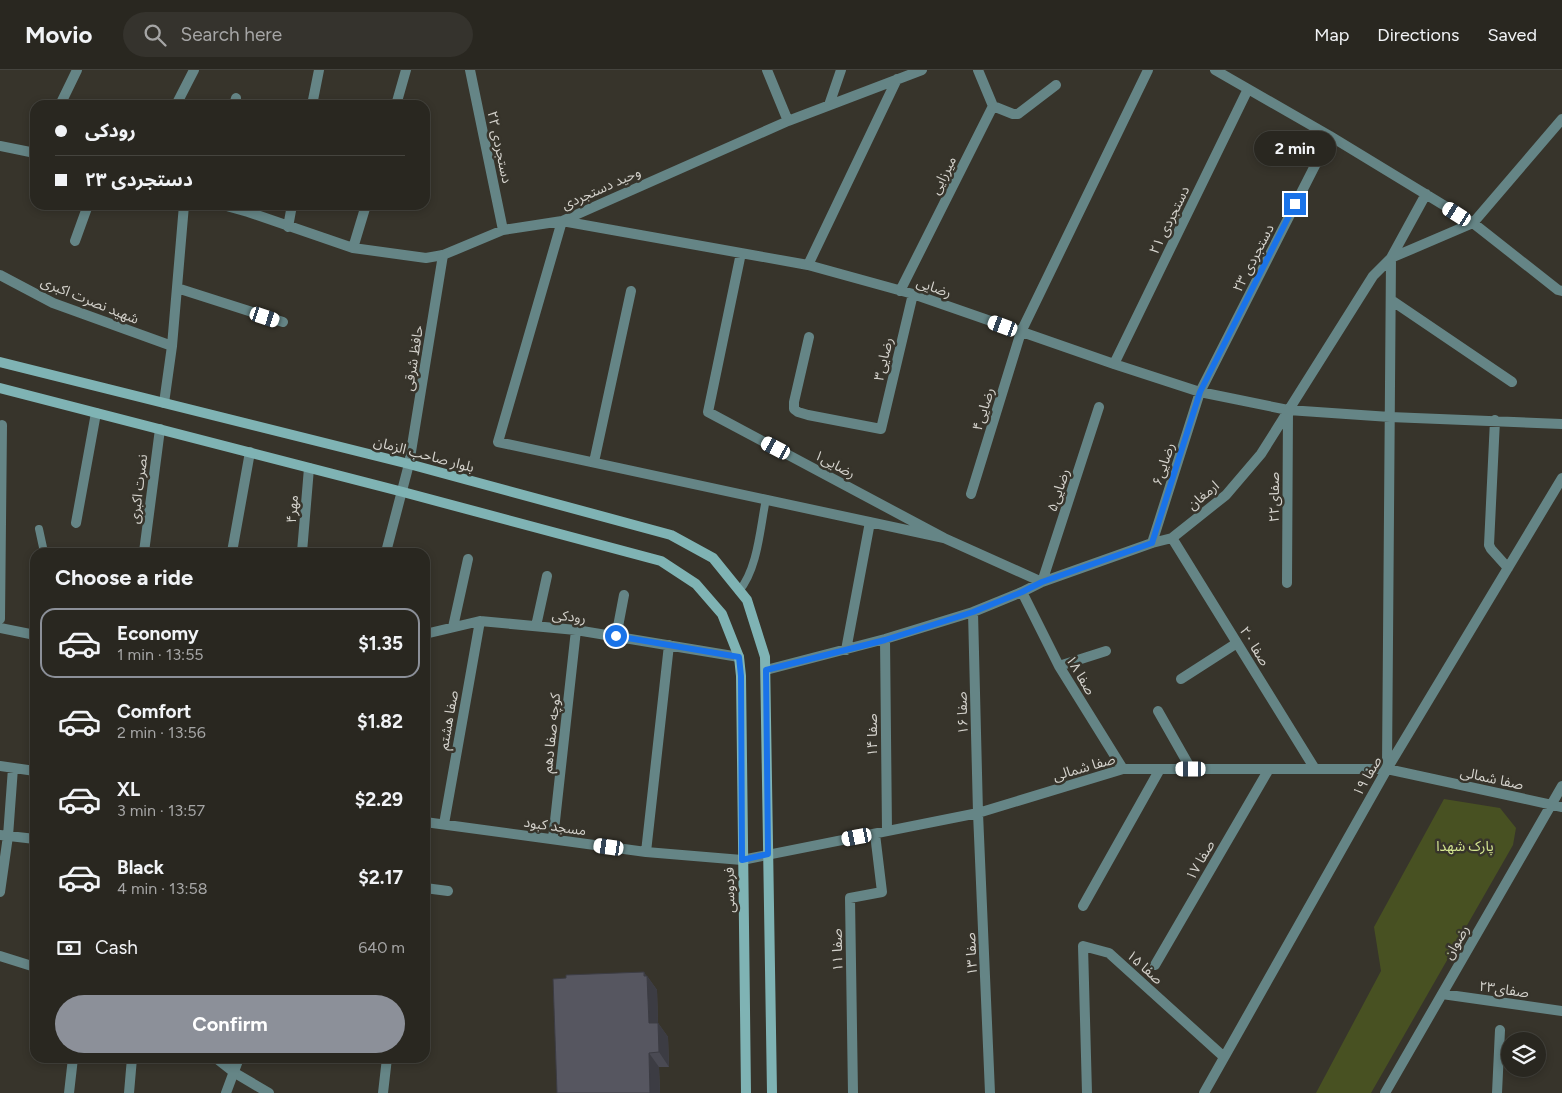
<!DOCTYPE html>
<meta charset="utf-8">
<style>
body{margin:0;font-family:Figtree,"Noto Sans Arabic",sans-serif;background:#35332d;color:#f1f3f6;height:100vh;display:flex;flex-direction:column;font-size:19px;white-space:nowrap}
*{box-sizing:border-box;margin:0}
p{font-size:16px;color:#a5a5a5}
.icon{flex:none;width:28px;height:28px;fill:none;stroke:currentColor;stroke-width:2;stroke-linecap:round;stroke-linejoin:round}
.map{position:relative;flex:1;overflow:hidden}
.sheet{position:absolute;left:30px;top:478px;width:400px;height:515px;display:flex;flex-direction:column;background:#292720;border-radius:15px;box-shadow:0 2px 8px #0003,0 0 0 1px #45443e}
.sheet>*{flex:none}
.hud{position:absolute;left:30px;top:30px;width:400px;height:110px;border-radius:15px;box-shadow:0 2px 8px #0003,0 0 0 1px #45443e;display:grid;align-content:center;height:110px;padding:0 25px;background:#292720}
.tools{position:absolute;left:1501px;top:962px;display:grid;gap:10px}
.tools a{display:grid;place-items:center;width:45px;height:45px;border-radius:50%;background:#292720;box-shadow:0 2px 8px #0003,0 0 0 1px #45443e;font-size:25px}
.end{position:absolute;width:22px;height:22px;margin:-11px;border:6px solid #1a73e8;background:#fff;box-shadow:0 0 0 2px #fff}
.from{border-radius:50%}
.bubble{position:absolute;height:35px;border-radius:18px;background:#292720;box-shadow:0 2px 8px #0003,0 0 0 1px #45443e;font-size:16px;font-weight:700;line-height:35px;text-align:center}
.car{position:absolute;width:15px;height:30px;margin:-15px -8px;border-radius:6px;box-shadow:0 0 4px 1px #0007;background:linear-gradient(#fff 24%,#345 0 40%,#fff 0 76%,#345 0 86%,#fff 0)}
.hud b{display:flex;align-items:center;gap:18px;height:48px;font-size:19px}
.hud b+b{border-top:1px solid #45443e}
.hud i{width:12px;height:12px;background:#f1f3f6}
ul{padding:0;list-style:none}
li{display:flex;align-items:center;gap:15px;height:70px;margin:0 10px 8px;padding:0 15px;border:2px solid transparent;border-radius:15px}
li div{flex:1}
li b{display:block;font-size:19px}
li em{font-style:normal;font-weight:700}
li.active{border-color:#8c9099}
li>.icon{width:45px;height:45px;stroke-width:1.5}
h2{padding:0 25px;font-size:22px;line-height:60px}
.pay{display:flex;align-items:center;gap:12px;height:55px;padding:0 25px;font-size:19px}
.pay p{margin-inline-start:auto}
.cta{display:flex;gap:10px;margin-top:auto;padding:10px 25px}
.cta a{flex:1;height:58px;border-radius:30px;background:#8c9099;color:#fff;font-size:20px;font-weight:700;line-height:58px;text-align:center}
header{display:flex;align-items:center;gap:30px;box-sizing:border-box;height:70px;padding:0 25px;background:#292720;border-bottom:1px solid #45443e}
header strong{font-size:24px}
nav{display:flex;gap:28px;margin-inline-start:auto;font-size:18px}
.search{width:350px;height:45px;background:#35332d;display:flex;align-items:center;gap:12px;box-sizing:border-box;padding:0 18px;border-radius:28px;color:#a5a5a5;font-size:19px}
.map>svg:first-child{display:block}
.green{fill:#485122}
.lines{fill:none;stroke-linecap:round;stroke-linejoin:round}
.service{stroke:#658586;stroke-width:8}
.minor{stroke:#658586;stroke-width:10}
.tertiary{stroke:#658586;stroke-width:10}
.secondary{stroke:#7fb3b4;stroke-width:10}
.wall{fill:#4a4a53}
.shaded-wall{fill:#3c3c43}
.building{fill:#565660;stroke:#3c3c43}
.route{stroke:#1a73e8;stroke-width:6}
.labels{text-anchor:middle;stroke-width:5;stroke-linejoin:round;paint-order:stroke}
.street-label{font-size:14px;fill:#d4d2cc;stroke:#37342b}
.park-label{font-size:14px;fill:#d5e791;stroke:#37342b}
</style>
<header>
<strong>Movio</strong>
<div class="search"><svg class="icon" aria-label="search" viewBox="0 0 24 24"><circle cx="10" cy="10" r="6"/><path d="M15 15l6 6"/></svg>Search here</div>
<nav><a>Map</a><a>Directions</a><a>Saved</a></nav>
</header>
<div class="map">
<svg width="1562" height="1023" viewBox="0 0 1562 1023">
<rect width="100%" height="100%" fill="#37342b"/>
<path class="green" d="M1444 729 1500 738 1516 758 1513 775 1371 1023H1316L1381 901 1374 857Z"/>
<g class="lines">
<path class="service" d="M39 459 44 482
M739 521C758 498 760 458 766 429"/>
<path class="minor" d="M470 0 503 160
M767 0 788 51
M1215 0 1330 66 1473 153 1558 220 1562 221
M60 35 77 0
M176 35 194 0
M234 35 236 28
M312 35 319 0
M396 35 406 0
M829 35 841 0
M993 36 1013 44H1018L1056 15
M0 76 35 83
M223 135 248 142 353 178 426 188 443 185 503 160 562 151 788 51 922 0
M288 157 292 135
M75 171 88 135
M353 178 366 135
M741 183 708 342 944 468 1042 512 1099 337
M808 195 897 9
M0 205 53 233 172 276
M177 218 283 252
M900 221 993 36 978 0
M1391 230 1512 312
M809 267 794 332V339L798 342 808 345 881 359 913 224
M1114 294 1248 19
M164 333 172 276 184 135
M1495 350 1489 475 1491 479 1508 498
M594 392 631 221
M971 424 1021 262 1148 0
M76 453 96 343
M944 468 498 372 562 151 808 195 913 224 1114 294 1200 322 1288 340 1390 347 1562 354
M1172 468 1315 699
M1152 473 1200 322 1330 66
M144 482 160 359
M232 482 250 382
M302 482 309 398
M1287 513 1288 341
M1022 522 1059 596 1123 699
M973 542 978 743 990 1023
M0 549 2 355
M536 556 547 506
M453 557 468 489
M0 558 35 565
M425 564 480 551 576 560 739 587
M616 567 624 525
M885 569 887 761
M846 580 870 452
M1059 596 1106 581
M766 600 885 569 973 542 1022 522 1042 512 1152 473 1172 468 1226 425 1261 384 1373 206 1391 188 1473 153 1562 49
M1181 609 1237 573
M1158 641 1191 699
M0 696 35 701
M1387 698 1391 188 1426 124
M425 752 646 782 742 790 978 743 1123 699H1387L1562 737
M444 754 480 551
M0 765 35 769
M553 769 576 560
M646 782 669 575
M425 818 448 821
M0 822 8 766 13 698
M1083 836 1160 699
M0 886 35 897
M1155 895 1269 699
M1442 924 1562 941
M216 988 235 1003 269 1023
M69 1023 73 988
M129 1023 132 988
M383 1023 387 988
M853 1023 850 828 882 822 875 764
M1087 1023 1083 876 1109 883 1224 987
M1204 1023 1387 699 1562 408
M1385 1023 1562 716
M1497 1023 1500 960"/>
<path class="tertiary" d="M386 482 409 394 443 185
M226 1023 239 988"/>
<path class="secondary" d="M0 292 409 394 671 465 713 488 747 530 765 587 772 1023
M0 318 403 422 661 491 696 514 722 544 739 587 741 606 746 1023"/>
</g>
<path class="wall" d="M644 902 646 906H647L657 920 658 953 668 967 669 997H659L660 1023H557Z"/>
<path class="shaded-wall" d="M644 902 647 907V906L657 920 658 953 668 967 669 997 659 982 649 953Z
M649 983 659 997 660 1023H650Z"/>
<path class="building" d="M644 902V906H647L649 953H658L659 982 649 983 650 1023H557L553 909 566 908V905Z"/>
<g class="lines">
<path class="route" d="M616 566 739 587 741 606 742 790 768 784 766 600 885 570 973 542 1022 522 1042 512 1152 473 1200 322 1295 134"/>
</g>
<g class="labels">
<g class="street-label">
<text transform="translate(500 77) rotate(78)" y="5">دستجردی ۲۲</text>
<text transform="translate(943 105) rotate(-63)" y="5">میرزایی</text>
<text transform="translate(601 118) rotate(-24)" y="5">وحید دستجردی</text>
<text transform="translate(1169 150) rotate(-64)" y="5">دستجردی ۲۱</text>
<text transform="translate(1253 188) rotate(-63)" y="5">دستجردی ۲۳</text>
<text transform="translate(934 217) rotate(19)" y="5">رضایی</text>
<text transform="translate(90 230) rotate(22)" y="5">شهید نصرت اکبری</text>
<text transform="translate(413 288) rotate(-81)" y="5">حافظ شرقی</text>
<text transform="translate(883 289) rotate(-77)" y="5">رضایی۳</text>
<text transform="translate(983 339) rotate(-73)" y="5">رضایی۴</text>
<text transform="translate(424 384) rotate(15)" y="5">بلوار صاحب الزمان</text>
<text transform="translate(835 394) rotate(28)" y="5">رضایی۱</text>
<text transform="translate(1163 394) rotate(-72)" y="5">رضایی۶</text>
<text transform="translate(138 419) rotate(-83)" y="5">نصرت اکبری</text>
<text transform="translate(1058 420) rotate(-72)" y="5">رضایی۵</text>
<text transform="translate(1203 425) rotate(-40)" y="5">ارمغان</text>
<text transform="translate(1274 427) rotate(-90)" y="5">صفای۲۲</text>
<text transform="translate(292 439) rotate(-85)" y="5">مهر۴</text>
<text transform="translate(569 546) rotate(7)" y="5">رودکی</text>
<text transform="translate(1255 576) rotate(58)" y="5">صفا ۲۰</text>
<text transform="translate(1081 605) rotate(59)" y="5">صفا ۱۸</text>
<text transform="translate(962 643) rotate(-92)" y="5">صفا ۱۶</text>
<text transform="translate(448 650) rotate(-80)" y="5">صفا هشتم</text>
<text transform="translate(551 663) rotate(-84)" y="5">کوچه صفا دهم</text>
<text transform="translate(872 665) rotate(-90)" y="5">صفا ۱۴</text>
<text transform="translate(1084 697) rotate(-16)" y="5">صفا شمالی</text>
<text transform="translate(1367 706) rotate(-60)" y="5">صفا ۱۹</text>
<text transform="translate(1492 708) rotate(12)" y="5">صفا شمالی</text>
<text transform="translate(555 756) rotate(8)" y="5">مسجد کبود</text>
<text transform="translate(1200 790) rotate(-60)" y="5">صفا ۱۷</text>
<text transform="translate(729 820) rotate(-91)" y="5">فردوسی</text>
<text transform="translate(1456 872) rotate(-60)" y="5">رضوان</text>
<text transform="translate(837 880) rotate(-91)" y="5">صفا ۱۱</text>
<text transform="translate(971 884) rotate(-93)" y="5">صفا ۱۳</text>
<text transform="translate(1145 897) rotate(42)" y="5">صفا ۱۵</text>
<text transform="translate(1504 919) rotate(8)" y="5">صفای۲۳</text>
</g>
<g class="park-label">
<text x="1465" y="781">پارک شهدا</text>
</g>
</g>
</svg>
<div class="tools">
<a><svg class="icon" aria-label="layers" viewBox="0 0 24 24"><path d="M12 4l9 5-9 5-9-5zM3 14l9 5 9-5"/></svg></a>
</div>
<i class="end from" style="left:616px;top:566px"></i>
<i class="end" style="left:1295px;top:134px"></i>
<div class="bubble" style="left:1254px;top:61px;width:82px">2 min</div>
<i class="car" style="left:1457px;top:144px;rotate:302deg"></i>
<i class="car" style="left:265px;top:247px;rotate:108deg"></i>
<i class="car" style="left:1003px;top:256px;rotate:290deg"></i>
<i class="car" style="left:776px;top:378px;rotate:298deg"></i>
<i class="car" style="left:1191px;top:699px;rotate:270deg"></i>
<i class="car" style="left:857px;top:767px;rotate:259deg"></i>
<i class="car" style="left:609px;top:777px;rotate:278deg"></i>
<div class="hud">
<b><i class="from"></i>رودکی</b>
<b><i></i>دستجردی ۲۳</b>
</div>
<section class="sheet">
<h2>Choose a ride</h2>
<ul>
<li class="active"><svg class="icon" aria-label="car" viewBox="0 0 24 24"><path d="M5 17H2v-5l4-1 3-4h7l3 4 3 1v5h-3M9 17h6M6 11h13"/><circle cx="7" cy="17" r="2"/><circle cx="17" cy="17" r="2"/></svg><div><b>Economy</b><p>1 min · 13:55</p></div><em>$1.35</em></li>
<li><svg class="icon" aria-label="car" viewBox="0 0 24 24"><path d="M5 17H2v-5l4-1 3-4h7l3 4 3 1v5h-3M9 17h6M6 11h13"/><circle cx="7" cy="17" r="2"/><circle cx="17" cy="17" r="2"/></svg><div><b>Comfort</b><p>2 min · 13:56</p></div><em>$1.82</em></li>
<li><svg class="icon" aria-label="car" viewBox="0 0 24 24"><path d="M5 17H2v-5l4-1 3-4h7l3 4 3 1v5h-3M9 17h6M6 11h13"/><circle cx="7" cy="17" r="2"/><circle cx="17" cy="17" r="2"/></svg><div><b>XL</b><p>3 min · 13:57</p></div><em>$2.29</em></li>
<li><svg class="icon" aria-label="car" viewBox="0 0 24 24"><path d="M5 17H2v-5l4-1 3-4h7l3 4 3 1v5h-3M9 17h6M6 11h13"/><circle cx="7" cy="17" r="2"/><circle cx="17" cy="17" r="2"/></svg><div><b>Black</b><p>4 min · 13:58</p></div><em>$2.17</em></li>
</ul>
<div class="pay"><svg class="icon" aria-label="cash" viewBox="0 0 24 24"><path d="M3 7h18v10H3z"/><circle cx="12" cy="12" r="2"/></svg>Cash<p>640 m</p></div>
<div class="cta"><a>Confirm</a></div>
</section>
</div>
